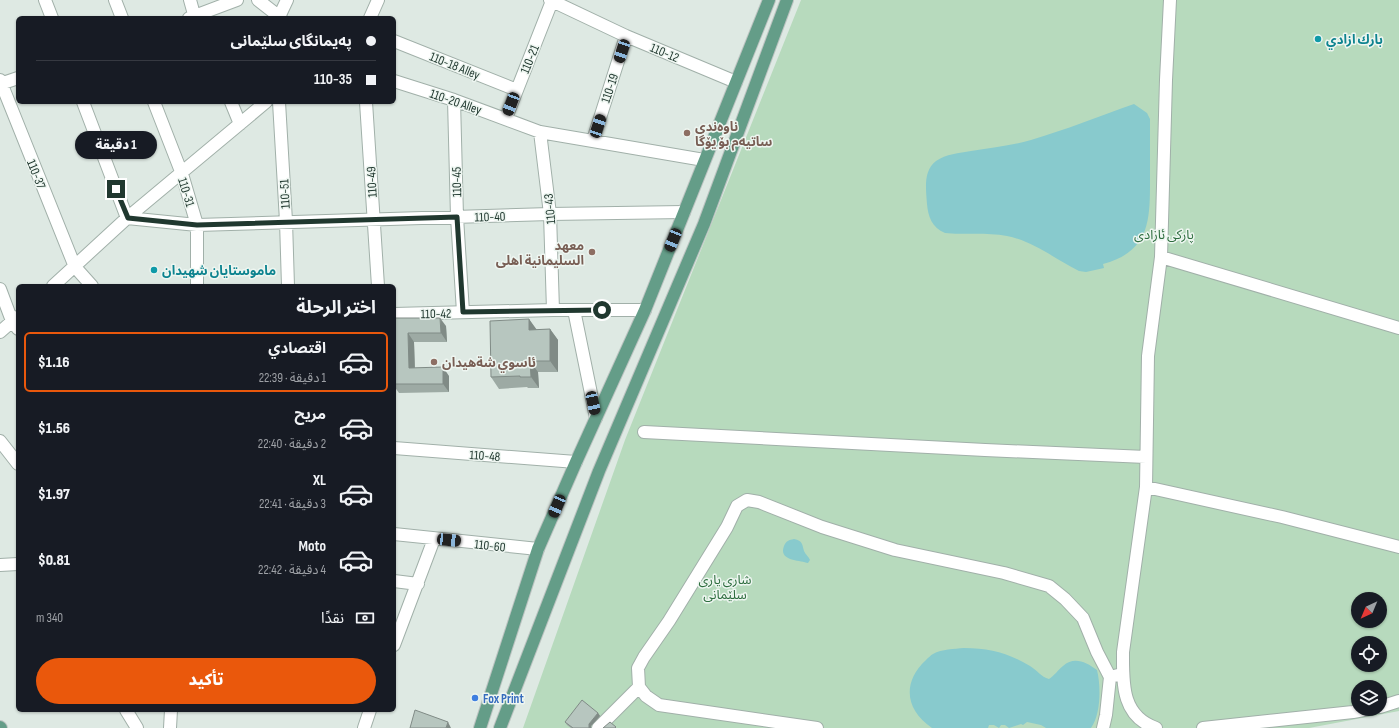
<!DOCTYPE html>
<html lang="ar">
<meta charset="utf-8">
<style>
body{margin:0;font-family:"Sofia Sans Condensed","Noto Sans Arabic",sans-serif;background:#20242c;color:#f1f3f6;direction:rtl;height:100vh;display:flex;flex-direction:column;font-size:15px;white-space:nowrap}
*{box-sizing:border-box;margin:0}
p{font-size:13px;color:#9ea1a6}
.icon{flex:none;width:22px;height:22px;fill:none;stroke:currentColor;stroke-width:2;stroke-linecap:round;stroke-linejoin:round}
.map{position:relative;flex:1;overflow:hidden;direction:ltr}
.side{position:absolute;left:16px;top:284px;width:380px;height:428px;display:flex;flex-direction:column;background:#171b24;border-radius:6px;box-shadow:0 1px 3px #0004;direction:rtl}
.side>*{flex:none}
.top-card{position:absolute;left:16px;top:16px;width:380px;height:88px;border-radius:6px;box-shadow:0 1px 3px #0004;direction:rtl;display:grid;align-content:center;height:88px;padding:0 20px;background:#171b24}
.needle{width:26px;rotate:224deg}
.controls{position:absolute;left:1351px;top:592px;display:grid;gap:8px}
.controls a{display:grid;place-items:center;width:36px;height:36px;border-radius:50%;background:#171b24;box-shadow:0 1px 3px #0004;font-size:20px}
.end{position:absolute;width:18px;height:18px;margin:-9px;border:5px solid #20382f;background:#fff;box-shadow:0 0 0 2px #fff}
.from{border-radius:50%}
.bubble{position:absolute;height:28px;border-radius:14px;background:#171b24;box-shadow:0 1px 3px #0004;font-size:13px;font-weight:800;line-height:28px;text-align:center;direction:rtl}
.car{position:absolute;width:12px;height:24px;margin:-12px -6px;border-radius:5px;box-shadow:0 0 3px 1px #0007;background:linear-gradient(#222 24%,#8ab4d8 0 40%,#222 0 76%,#8ab4d8 0 86%,#222 0)}
.top-card b{display:flex;align-items:center;gap:14px;height:38px;font-size:15px}
.top-card b+b{border-top:1px solid #363941}
.top-card i{width:10px;height:10px;background:#f1f3f6}
ul{padding:0;list-style:none}
li{display:flex;align-items:center;gap:12px;height:60px;margin:0 8px 6px;padding:0 12px;border:2px solid transparent;border-radius:6px}
li div{flex:1}
li b{display:block;font-size:15px}
li em{font-style:normal;font-weight:800}
li.active{border-color:#ea580c}
li>.icon{width:36px;height:36px;stroke-width:1.5}
h2{padding:0 20px;font-size:18px;line-height:48px}
.pay{display:flex;align-items:center;gap:10px;height:44px;padding:0 20px;font-size:15px}
.pay p{margin-inline-start:auto}
.button{display:flex;gap:8px;margin-top:auto;padding:8px 20px}
.button a{flex:1;height:46px;border-radius:24px;background:#ea580c;color:#fff;font-size:16px;font-weight:800;line-height:46px;text-align:center}
.map>svg:first-child{display:block}
.green{fill:#b7dabd;fill-rule:evenodd}
.water{fill:#88cacd}
.lines{fill:none;stroke-linecap:round;stroke-linejoin:round}
.minor-casing{stroke:#a1b0a9;stroke-width:14}
.major-casing{stroke:#bcc3c1;stroke-width:14}
.minor{stroke:#fff;stroke-width:12}
.major{stroke:#649d88;stroke-width:12}
.wall{fill:#9daaa4}
.shaded-wall{fill:#808b86}
.building{fill:#b7c6bf;stroke:#808b86}
.route{stroke:#20382f;stroke-width:5}
.culture-dot{fill:#0f9aa8;stroke:#eef6f1;stroke-width:1.5}
.education-dot{fill:#8d6e63;stroke:#eef6f1;stroke-width:1.5}
.shop-dot{fill:#3f7fe0;stroke:#eef6f1;stroke-width:1.5}
.labels{text-anchor:middle;stroke-width:3;stroke-linejoin:round;paint-order:stroke}
.culture-label{font-size:13px;font-weight:bold;fill:#0d838f;stroke:#eef6f1;text-anchor:start}
.street-label{font-size:13px;fill:#20382f;stroke:#eef6f1}
.education-label{font-size:13px;font-weight:bold;fill:#785e54;stroke:#eef6f1;text-anchor:start}
.park-label{font-size:13px;fill:#2d6d3e;stroke:#eef6f1}
.shop-label{font-size:13px;font-weight:bold;fill:#366cbe;stroke:#eef6f1;text-anchor:start}
</style>
<div class="map">
<svg width="1399" height="728" viewBox="0 0 1399 728">
<rect width="100%" height="100%" fill="#dee9e3"/>
<path class="green" d="M801 0H1399V711L1309 728H523L625 440ZM1358 599H1380V621H1358ZM1358 643H1380V665H1358ZM1358 687H1380V709H1358Z"/>
<path class="water" d="M1134 104 1147 113 1150 119C1150 138 1150 157 1150 177 1150 219 1151 251 1103 264L1104 268 1086 272 1079 271C1055 259 1033 241 1007 236 986 232 965 235 945 233 932 228 928 216 927 204 926 189 923 171 936 161 946 154 959 153 971 151 990 148 1011 146 1031 140 1065 130 1100 116 1134 104Z
M794 539C803 541 802 544 804 551 805 554 809 557 810 560L808 563C800 560 778 561 784 546 786 541 789 540 794 539Z
M964 648C990 648 1008 653 1030 666 1037 670 1041 677 1049 679 1054 676 1058 670 1063 666 1074 656 1086 662 1097 670 1101 686 1101 714 1091 728H1046L1041 725 1027 722 1023 725 1021 724 1009 728 1005 725H1001L999 728 994 725H989L988 728H932C905 710 902 682 926 660 928 658 931 655 933 654 942 649 954 649 964 648Z"/>
<g class="lines">
<defs>
<path id="minor" d="M45 0 52 18
M115 0 122 18
M190 0 195 18
M258 0 281 18
M550 0 626 36 736 82
M279 17 287 0
M189 18 237 0
M370 18 378 0
M394 41 517 90
M0 80 75 267 92 286
M394 81 454 100 540 132 704 160
M0 84 18 78
M454 100 457 217 463 312
M83 102 127 218 197 225 550 214 684 212
M154 102 182 174 197 225V286
M231 102 240 124
M279 102 286 221 288 286
M366 102 378 286
M506 118 552 1
M540 132 550 214 553 310
M593 140 626 36
M1161 257 1399 328
M53 286 127 218 266 102
M0 289 12 321 18 329
M574 310 596 418
M394 314 553 310H645
M0 332 17 317
M644 432 985 450 1146 457
M0 441 18 464
M394 448 576 462
M1146 487 1282 517 1399 547
M394 534 538 549
M0 565 18 564
M394 581 418 584
M394 645 434 539
M1380 707 1399 701
M126 710 137 728
M170 728 171 710
M364 728 370 710
M598 728 639 687
M817 728 659 705 646 696 639 687 638 668 644 657 669 621 727 527 737 506 747 500 759 502 822 527 895 550 1004 573 1049 586 1065 599 1083 618 1097 652 1110 677
M1103 728 1106 715 1110 677 1118 675
M1156 728C1121 716 1123 683 1123 652L1146 487 1148 356 1161 257 1166 80 1170 0
M1203 728 1353 712 1369 709"/>
<path id="major" d="M0 727 1 728
M480 728 538 549 576 462 645 310 769 0
M500 728 599 471 704 224 787 0"/>
</defs>
<use href="#minor" class="minor-casing"/>
<use href="#major" class="major-casing"/>
<use href="#minor" class="minor"/>
<use href="#major" class="major"/>
</g>
<path class="wall" d="M394 318 446 326 447 342H414L415 368 449 376V392L399 393 394 386Z
M529 319 536 330 550 329 558 340V372H538L539 388H528L527 387 499 389 491 377Z
M598 713 600 716 591 726V728H571L567 725 565 722Z"/>
<path class="shaded-wall" d="M440 318 446 326 447 342 441 333Z
M529 319 537 330H529Z
M550 329 558 340V372L550 361Z
M408 333 414 342 415 376 409 368Z
M530 361 538 372 539 388 531 377Z
M443 367 449 376V392L443 384Z
M598 713 600 716 591 726V728H589V724Z
M448 722 451 728H446Z"/>
<path class="building" d="M394 318H440L441 333H408L409 368 443 367V384H394Z
M529 319V330L550 329V361H530L531 377H520V376L491 377 490 321Z
M582 700 598 713 589 724V728H573L565 722Z
M415 710 448 722 446 728H410Z
M610 722 616 727 615 728H603Z"/>
<g class="lines">
<path class="route" d="M116 189 128 218 197 225 457 217 463 312 602 310"/>
</g>
<g class="culture-dot">
<circle cx="1318" cy="39" r="4"/>
<circle cx="154" cy="270" r="4"/>
</g>
<g class="education-dot">
<circle cx="687" cy="133" r="4"/>
<circle cx="592" cy="252" r="4"/>
<circle cx="434" cy="362" r="4"/>
</g>
<circle class="shop-dot" cx="475" cy="698" r="4"/>
<g class="labels">
<g class="culture-label">
<text x="1326" y="44">بارك ازادي</text>
<text x="162" y="275">ماموستايان شهيدان</text>
</g>
<g class="street-label">
<text transform="translate(665 52) rotate(23)" y="5">110-12</text>
<text transform="translate(529 59) rotate(-68)" y="5">110-21</text>
<text transform="translate(455 65) rotate(22)" y="5">110-18 Alley</text>
<text transform="translate(609 88) rotate(-72)" y="5">110-19</text>
<text transform="translate(456 101) rotate(19)" y="5">110-20 Alley</text>
<text transform="translate(37 174) rotate(68)" y="5">110-37</text>
<text transform="translate(371 182) rotate(-93)" y="5">110-49</text>
<text transform="translate(456 182) rotate(-91)" y="5">110-45</text>
<text transform="translate(187 192) rotate(73)" y="5">110-31</text>
<text transform="translate(284 194) rotate(-93)" y="5">110-51</text>
<text transform="translate(549 209) rotate(-95)" y="5">110-43</text>
<text transform="translate(490 216) rotate(-2)" y="5">110-40</text>
<text transform="translate(436 313) rotate(-1)" y="5">110-42</text>
<text transform="translate(485 455) rotate(4)" y="5">110-48</text>
<text transform="translate(490 545) rotate(6)" y="5">110-60</text>
</g>
<g class="education-label">
<text x="695" y="131">ناوەندی<tspan x="695" dy="15">ساتیەم بۆ یۆگا</tspan></text>
<text x="584" y="250" text-anchor="end">معهد<tspan x="584" dy="15">السلیمانیة اهلى</tspan></text>
<text x="442" y="367">ئاسوي شةهيدان</text>
</g>
<g class="park-label">
<text x="1164" y="239">پارکی ئازادی</text>
<text x="725" y="584">شاری یاری<tspan x="725" dy="15">سلێمانی</tspan></text>
</g>
<g class="shop-label">
<text x="483" y="703">Fox Print</text>
</g>
</g>
</svg>
<div class="controls">
<a><svg class="needle" viewBox="-14 -14 28 28"><path d="M0-13l5 13h-10z" fill="#e53935"/><path d="M0 13l5-13h-10z" fill="#9ea1a6"/></svg></a>
<a><svg class="icon" aria-label="locate" viewBox="0 0 24 24"><circle cx="12" cy="12" r="6"/><path d="M12 2v4M12 18v4M2 12h4M18 12h4"/></svg></a>
<a><svg class="icon" aria-label="layers" viewBox="0 0 24 24"><path d="M12 4l9 5-9 5-9-5zM3 14l9 5 9-5"/></svg></a>
</div>
<i class="end from" style="left:602px;top:310px"></i>
<i class="end" style="left:116px;top:189px"></i>
<div class="bubble" style="left:75px;top:131px;width:82px">1 دقيقة</div>
<i class="car" style="left:622px;top:51px;rotate:198deg"></i>
<i class="car" style="left:511px;top:104px;rotate:201deg"></i>
<i class="car" style="left:598px;top:126px;rotate:18deg"></i>
<i class="car" style="left:673px;top:240px;rotate:202deg"></i>
<i class="car" style="left:593px;top:403px;rotate:168deg"></i>
<i class="car" style="left:557px;top:506px;rotate:203deg"></i>
<i class="car" style="left:449px;top:540px;rotate:96deg"></i>
<div class="top-card">
<b><i class="from"></i>پەیمانگای سلێمانی</b>
<b><i></i>110-35</b>
</div>
<section class="side">
<h2>اختر الرحلة</h2>
<ul>
<li class="active"><svg class="icon" aria-label="car" viewBox="0 0 24 24"><path d="M5 17H2v-5l4-1 3-4h7l3 4 3 1v5h-3M9 17h6M6 11h13"/><circle cx="7" cy="17" r="2"/><circle cx="17" cy="17" r="2"/></svg><div><b>اقتصادي</b><p>1 دقيقة · 22:39</p></div><em>$1.16</em></li>
<li><svg class="icon" aria-label="car" viewBox="0 0 24 24"><path d="M5 17H2v-5l4-1 3-4h7l3 4 3 1v5h-3M9 17h6M6 11h13"/><circle cx="7" cy="17" r="2"/><circle cx="17" cy="17" r="2"/></svg><div><b>مريح</b><p>2 دقيقة · 22:40</p></div><em>$1.56</em></li>
<li><svg class="icon" aria-label="car" viewBox="0 0 24 24"><path d="M5 17H2v-5l4-1 3-4h7l3 4 3 1v5h-3M9 17h6M6 11h13"/><circle cx="7" cy="17" r="2"/><circle cx="17" cy="17" r="2"/></svg><div><b>XL</b><p>3 دقيقة · 22:41</p></div><em>$1.97</em></li>
<li><svg class="icon" aria-label="car" viewBox="0 0 24 24"><path d="M5 17H2v-5l4-1 3-4h7l3 4 3 1v5h-3M9 17h6M6 11h13"/><circle cx="7" cy="17" r="2"/><circle cx="17" cy="17" r="2"/></svg><div><b>Moto</b><p>4 دقيقة · 22:42</p></div><em>$0.81</em></li>
</ul>
<div class="pay"><svg class="icon" aria-label="cash" viewBox="0 0 24 24"><path d="M3 7h18v10H3z"/><circle cx="12" cy="12" r="2"/></svg>نقدًا<p>340 m</p></div>
<div class="button"><a>تأكيد</a></div>
</section>
</div>
